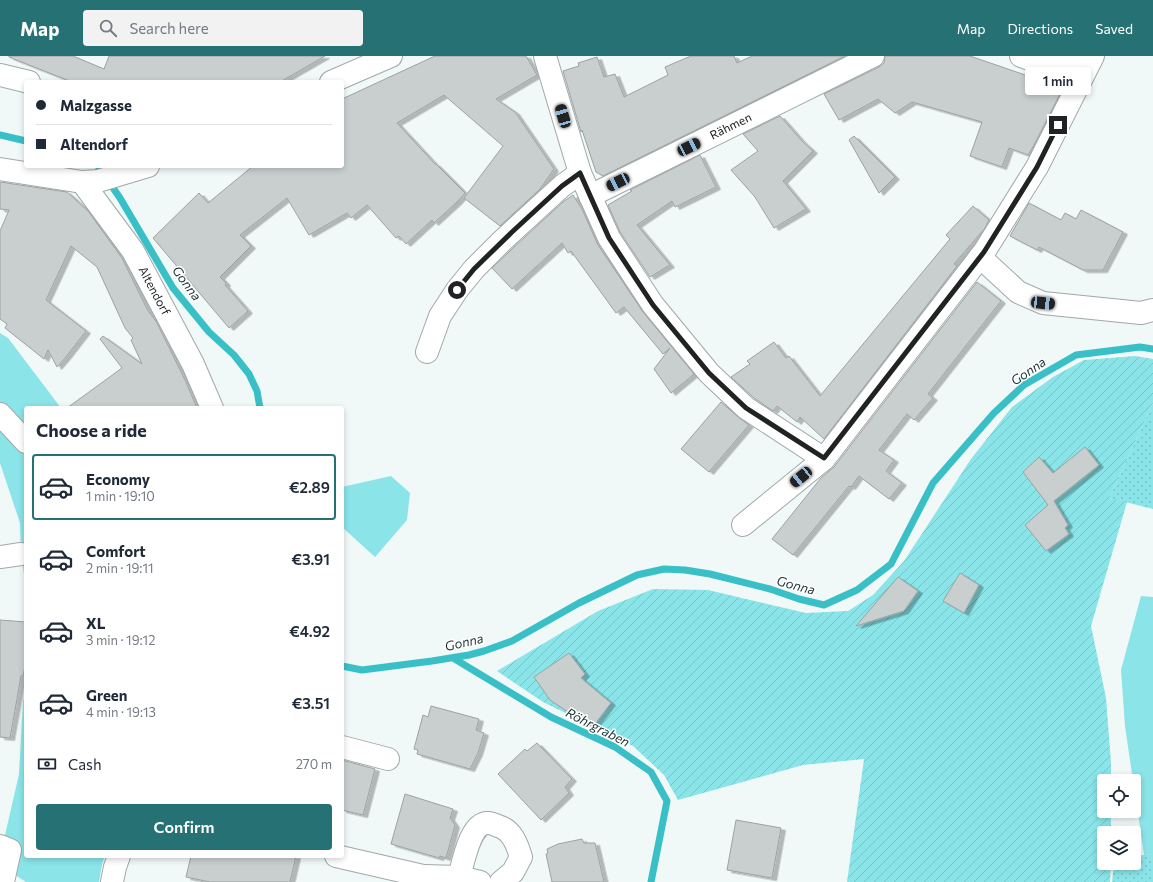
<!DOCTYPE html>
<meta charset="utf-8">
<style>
body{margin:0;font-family:Commissioner,sans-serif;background:#f2f2f3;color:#1f2937;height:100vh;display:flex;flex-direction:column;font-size:15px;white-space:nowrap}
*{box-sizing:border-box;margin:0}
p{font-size:13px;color:#747a83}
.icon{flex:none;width:22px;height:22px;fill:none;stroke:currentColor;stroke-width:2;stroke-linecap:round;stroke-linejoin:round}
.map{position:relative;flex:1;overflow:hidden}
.sheet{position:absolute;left:24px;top:350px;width:320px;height:452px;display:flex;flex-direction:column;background:#fff;border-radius:4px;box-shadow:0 2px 6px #0003}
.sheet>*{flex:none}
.banner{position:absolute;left:24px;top:24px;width:320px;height:88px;border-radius:4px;box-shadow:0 2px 6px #0003;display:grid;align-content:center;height:88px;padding:0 12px;background:#fff}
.tools{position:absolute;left:1097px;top:718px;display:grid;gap:8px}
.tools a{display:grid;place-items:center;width:44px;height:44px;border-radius:4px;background:#fff;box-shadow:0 2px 6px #0003;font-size:20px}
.end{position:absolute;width:18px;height:18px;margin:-9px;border:5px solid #202223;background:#fff;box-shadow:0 0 0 2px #fff}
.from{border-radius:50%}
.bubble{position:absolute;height:28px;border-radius:4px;background:#fff;box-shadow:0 2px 6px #0003;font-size:13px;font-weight:600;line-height:28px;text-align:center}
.car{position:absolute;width:12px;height:24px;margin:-12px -6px;border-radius:5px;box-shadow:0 0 3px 1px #0007;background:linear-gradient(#222 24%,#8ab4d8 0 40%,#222 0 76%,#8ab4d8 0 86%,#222 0)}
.banner b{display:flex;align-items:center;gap:14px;height:38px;font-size:15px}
.banner b+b{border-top:1px solid #e0e1e3}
.banner i{width:10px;height:10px;background:#1f2937}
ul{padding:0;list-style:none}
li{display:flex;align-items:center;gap:12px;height:66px;margin:0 8px 6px;padding:0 4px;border:2px solid transparent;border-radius:4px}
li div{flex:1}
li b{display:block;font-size:15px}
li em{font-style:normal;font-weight:600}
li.on{border-color:#267174}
li>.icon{width:36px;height:36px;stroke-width:1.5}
h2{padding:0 12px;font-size:18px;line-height:48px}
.pay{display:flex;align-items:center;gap:10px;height:44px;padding:0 12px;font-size:15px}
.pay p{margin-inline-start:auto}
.button{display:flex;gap:8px;margin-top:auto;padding:8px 12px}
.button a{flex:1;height:46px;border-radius:4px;background:#267174;color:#fff;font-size:16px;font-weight:600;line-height:46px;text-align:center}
header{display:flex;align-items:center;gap:24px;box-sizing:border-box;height:56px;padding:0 20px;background:#267174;color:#fff}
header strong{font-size:19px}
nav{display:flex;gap:22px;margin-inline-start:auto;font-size:14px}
.search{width:280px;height:36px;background:#f2f2f3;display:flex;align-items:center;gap:10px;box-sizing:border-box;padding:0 14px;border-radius:4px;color:#747a83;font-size:15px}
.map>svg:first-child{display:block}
.grass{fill:url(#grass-dots)}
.park{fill:#8ae4e8}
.garden{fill:url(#garden-furrows)}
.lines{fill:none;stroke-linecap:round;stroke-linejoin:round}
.stream{stroke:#39c0c6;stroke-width:7}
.building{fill:#c9cfcf;stroke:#9ca2a2;filter:url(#shadow)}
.minor-casing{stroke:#a2a8a8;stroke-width:24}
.minor{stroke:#fff;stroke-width:22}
.route{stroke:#202223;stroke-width:5}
.labels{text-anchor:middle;stroke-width:3;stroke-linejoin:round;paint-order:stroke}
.street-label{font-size:12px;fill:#202223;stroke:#fff}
.water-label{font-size:13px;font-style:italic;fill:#1b3233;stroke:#fff}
</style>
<header>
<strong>Map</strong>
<div class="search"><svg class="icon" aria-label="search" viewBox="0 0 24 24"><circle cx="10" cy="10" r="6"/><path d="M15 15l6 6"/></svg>Search here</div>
<nav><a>Map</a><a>Directions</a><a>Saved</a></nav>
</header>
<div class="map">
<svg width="1153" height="826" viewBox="0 0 1153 826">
<defs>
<pattern id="grass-dots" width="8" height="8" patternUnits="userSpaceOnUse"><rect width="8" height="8" fill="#8ae4e8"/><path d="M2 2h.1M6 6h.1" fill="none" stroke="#77c3c7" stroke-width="1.8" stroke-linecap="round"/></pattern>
<pattern id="garden-furrows" width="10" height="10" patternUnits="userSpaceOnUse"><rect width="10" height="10" fill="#8ae4e8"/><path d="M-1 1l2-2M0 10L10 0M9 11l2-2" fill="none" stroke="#77c3c7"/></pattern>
<filter id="shadow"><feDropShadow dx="4.5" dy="2.5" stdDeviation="0" flood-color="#0004"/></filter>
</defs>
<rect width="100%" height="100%" fill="#f1f8f8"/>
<path class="grass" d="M1153 347V453L1109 442Z
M1153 798V826H1112L1114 807H1134V800Z"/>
<path class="park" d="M0 277 8 282 61 352H26V531L21 498 20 467 0 407Z
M391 420 410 437 407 464 375 501 342 471V431Z
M1141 540 1153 541V798L1144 799 1134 731V725H1133L1125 670 1121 614Z
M26 624V800H105L102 808 99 826H26L0 809V801L19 718 23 646Z"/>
<path class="garden" d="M1135 300 1153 303V347L1109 442 1127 446 1091 570 1106 642 1111 707V725H1104V755H1111V777H1104V807H1111L1110 826H847L864 703 803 709 678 744 664 719 633 690 543 646 497 615 598 555 653 533 708 534 806 557 848 555 873 539 904 505 971 403 1012 351 1053 321 1084 304Z"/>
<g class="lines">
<path class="stream" d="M0 79 26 85
M98 110 120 142 173 232 209 276 234 299 249 318 257 335 260 352
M453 602 551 661 615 691 651 716 667 745 651 826
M342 610 362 614 432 605 469 599 484 595 512 585 579 547 637 519 664 513 685 514 710 518 770 533 799 543 824 549 857 534 891 508 933 427 994 357 1024 329 1076 299 1140 291 1153 293"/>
</g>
<path class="building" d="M9 0H73L104 13 109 0H325L280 26H72L9 1Z
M435 0H526L537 19 496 43 515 56 554 113 540 133 500 170 464 142 503 90 444 39 397 67 435 108H436L465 137 457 146 434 167 432 164 406 188 399 180 396 182 367 149 351 162 347 157 309 179 287 142 240 179 251 190 220 221 226 227 225 229 248 255 229 272 153 182 199 137 208 147 253 110H342V43Z
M691 0H734L737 7 752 0H845L603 120 596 116 582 74 581 76 563 15 579 10 578 7 597 1 604 21 615 18 624 41 668 19 665 11Z
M885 0H970L1063 32 1034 89 1028 99 1009 92 1002 111 970 100 982 66 912 46 895 57 878 43 839 64 824 38 879 11 884 7Z
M780 60 802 85 813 95 783 125 806 153 774 172 755 141 731 114 758 95 743 78Z
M854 80 895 121 879 137 849 84Z
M700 99 716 131 675 151 672 145 637 169 670 209 650 221 620 176 608 149 632 135 630 134Z
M0 126 67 136 88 155 122 202 147 253 157 267 185 324 197 352H67L122 312 100 283 103 280 142 308 131 284 133 282 125 272 97 211 71 190 46 244 86 275 65 302 57 311 48 294 44 303 5 272 7 268 0 263V175L9 154 0 153Z
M573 139 582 153 598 189 643 256 694 318 671 337 654 313 670 292 663 298 624 251 616 257 571 195 568 197 562 187 512 233 492 212 512 193 563 146Z
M1029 147 1061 164 1065 157 1076 163 1081 154 1123 176 1103 214H1083L1039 191 1037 194 1010 180Z
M973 150 989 164 985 172 954 208 957 210 824 383 800 361 797 366 777 350 773 355 754 342 731 321 750 308 747 305 774 286 786 302 789 300 820 340 950 183 946 179Z
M977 226 1001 245 928 338 933 342 914 364 907 358 879 394 894 404 886 415 902 427 889 443 859 420 851 431 849 430 793 499 772 483 821 422 834 411Z
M721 346 738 361 749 369 709 416 681 393Z
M1085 391 1099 409 1054 445 1068 469 1065 472 1069 478 1046 495 1025 469 1048 449 1023 416 1039 401 1053 417Z
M960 517 979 529 964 557 943 545Z
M898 521 918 535 904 555 856 570Z
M0 564 26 566V606L23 620H21L10 682 0 681Z
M569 597 585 618 581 622 611 647 595 668 591 665 588 669 550 644 534 621Z
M431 650 479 663 476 674 484 677 478 697 470 713 417 698 418 694 414 693 423 659 428 661Z
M537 687 572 723 565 731 569 737 541 764 498 718 525 693 527 695Z
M342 704 375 713 363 759 342 754Z
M405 738 453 753 450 762 455 769 446 802 440 800 439 802 391 788Z
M736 764 781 772 772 822 727 814Z
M582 783 584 787H595L604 826H552L546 798 548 797 547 793 558 788Z
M191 800H296L290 826H210L186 821Z"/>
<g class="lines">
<defs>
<g id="minor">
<path d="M545 0 580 117 609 182 653 249 709 317 746 352 824 403"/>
<path d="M1021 0 1051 11 1070 10 1089 0"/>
<path d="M0 19 29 26"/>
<path d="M331 26 391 0"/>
<path d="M0 113 82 126 98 125 148 110"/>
<path id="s1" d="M82 126 133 195 193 308 212 352"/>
<path id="s2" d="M590 140 873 0"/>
<path d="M980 201 1018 236 1043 247 1141 257 1153 254"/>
<path d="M427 296 440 260 457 234 474 213 503 184 562 130 580 117"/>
<path d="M0 358 26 386"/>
<path d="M743 469 824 403 984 196 1037 111 1093 0"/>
<path d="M0 501 21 498"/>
<path d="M342 691 388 703"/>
<path d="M0 790 10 794 3 826"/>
<path d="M336 800 423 820"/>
<path d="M459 821C463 808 470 765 489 767 492 767 495 769 498 770 512 774 517 788 521 801L513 816 501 826"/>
<path d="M112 826 115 811 119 800"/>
<path d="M421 826 423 820 459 821 480 826"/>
</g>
</defs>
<use href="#minor" class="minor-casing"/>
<use href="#minor" class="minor"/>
</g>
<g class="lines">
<path class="route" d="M457 234 474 213 512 176 562 130 580 117 609 182 653 249 709 317 746 352 824 402 984 196 1037 111 1058 69"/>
</g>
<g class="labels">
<g class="street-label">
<text dy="4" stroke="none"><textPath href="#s2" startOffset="157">Rähmen</textPath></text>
<text dy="4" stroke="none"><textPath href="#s1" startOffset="131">Altendorf</textPath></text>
</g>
<g class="water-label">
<text transform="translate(187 227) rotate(54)" y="5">Gonna</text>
<text transform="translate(1028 315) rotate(-34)" y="5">Gonna</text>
<text transform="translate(796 529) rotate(15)" y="5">Gonna</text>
<text transform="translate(464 586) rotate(-13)" y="5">Gonna</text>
<text transform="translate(598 671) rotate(27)" y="5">Röhrgraben</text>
</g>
</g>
</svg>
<div class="tools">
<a><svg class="icon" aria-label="locate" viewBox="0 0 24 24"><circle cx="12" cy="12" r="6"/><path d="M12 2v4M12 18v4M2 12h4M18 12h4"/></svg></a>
<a><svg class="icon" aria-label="layers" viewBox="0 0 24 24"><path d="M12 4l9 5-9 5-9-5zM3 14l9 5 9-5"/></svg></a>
</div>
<i class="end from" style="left:457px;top:234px"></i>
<i class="end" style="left:1058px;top:69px"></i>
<div class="bubble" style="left:1025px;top:11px;width:66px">1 min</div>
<i class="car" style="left:563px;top:60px;rotate:344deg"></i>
<i class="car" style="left:689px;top:91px;rotate:64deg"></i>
<i class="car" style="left:618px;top:126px;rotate:244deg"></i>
<i class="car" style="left:1043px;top:247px;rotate:96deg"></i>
<i class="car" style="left:801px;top:421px;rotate:231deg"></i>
<div class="banner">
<b><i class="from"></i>Malzgasse</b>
<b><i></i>Altendorf</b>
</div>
<section class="sheet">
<h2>Choose a ride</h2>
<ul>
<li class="on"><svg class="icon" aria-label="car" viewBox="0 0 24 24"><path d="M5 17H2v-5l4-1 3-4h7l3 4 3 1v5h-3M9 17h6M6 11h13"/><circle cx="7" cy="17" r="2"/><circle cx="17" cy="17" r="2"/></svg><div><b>Economy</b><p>1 min · 19:10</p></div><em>€2.89</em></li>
<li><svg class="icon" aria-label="car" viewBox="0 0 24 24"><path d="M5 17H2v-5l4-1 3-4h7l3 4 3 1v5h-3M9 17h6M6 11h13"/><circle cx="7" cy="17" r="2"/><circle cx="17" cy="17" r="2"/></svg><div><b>Comfort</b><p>2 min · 19:11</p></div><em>€3.91</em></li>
<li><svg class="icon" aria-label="car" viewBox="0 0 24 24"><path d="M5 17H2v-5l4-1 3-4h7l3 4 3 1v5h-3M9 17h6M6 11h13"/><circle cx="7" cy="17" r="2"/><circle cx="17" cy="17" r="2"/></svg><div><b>XL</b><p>3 min · 19:12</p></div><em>€4.92</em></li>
<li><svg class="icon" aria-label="car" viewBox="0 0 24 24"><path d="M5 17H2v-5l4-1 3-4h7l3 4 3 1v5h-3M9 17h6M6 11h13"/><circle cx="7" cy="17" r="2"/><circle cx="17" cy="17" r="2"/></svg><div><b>Green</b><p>4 min · 19:13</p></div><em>€3.51</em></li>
</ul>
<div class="pay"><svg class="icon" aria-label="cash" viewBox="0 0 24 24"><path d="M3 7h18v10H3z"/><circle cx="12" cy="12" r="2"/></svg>Cash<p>270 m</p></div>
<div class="button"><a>Confirm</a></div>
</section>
</div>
